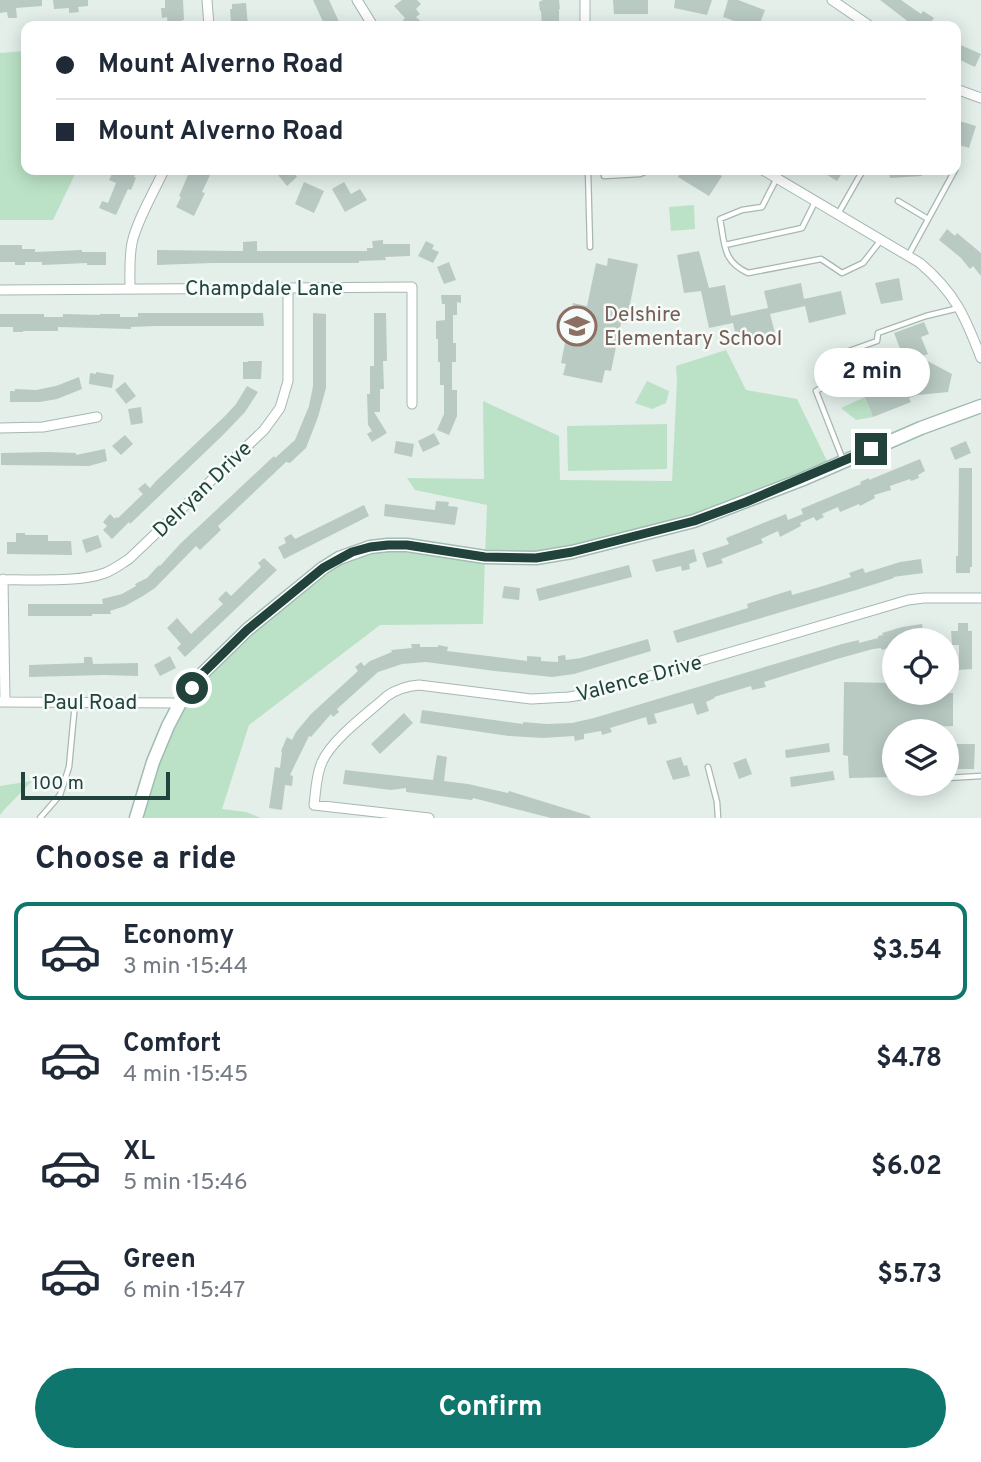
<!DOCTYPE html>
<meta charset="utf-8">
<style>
body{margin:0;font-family:Overpass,sans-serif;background:#f6f6f7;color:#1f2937;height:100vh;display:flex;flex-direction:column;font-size:26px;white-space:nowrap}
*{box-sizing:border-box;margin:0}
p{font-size:23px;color:#747a83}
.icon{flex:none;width:38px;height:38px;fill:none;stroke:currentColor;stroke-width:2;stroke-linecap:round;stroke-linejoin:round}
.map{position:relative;height:818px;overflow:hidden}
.drawer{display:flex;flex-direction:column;background:#fff;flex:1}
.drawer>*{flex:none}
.hud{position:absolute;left:21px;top:21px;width:940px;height:154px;border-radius:14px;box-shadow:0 4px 18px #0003;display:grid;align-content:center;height:154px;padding:0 35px;background:#fff}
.controls{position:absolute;left:882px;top:628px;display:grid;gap:14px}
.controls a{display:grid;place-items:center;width:77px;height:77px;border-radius:50%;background:#fff;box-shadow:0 4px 18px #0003;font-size:35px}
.scale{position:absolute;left:21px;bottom:18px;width:149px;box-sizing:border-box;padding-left:7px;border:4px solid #21433b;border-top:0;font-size:19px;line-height:24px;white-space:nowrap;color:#21433b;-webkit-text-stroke:5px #f5fbf8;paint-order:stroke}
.end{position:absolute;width:32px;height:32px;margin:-16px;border:9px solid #21433b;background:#fff;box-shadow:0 0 0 4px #fff}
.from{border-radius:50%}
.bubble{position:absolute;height:49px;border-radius:24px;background:#fff;box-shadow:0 4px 18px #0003;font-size:23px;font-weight:700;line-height:49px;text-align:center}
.hud b{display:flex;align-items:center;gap:24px;height:66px;font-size:26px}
.hud b+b{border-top:2px solid #e0e1e3}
.hud i{width:18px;height:18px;background:#1f2937}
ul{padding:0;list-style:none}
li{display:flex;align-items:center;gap:21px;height:98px;margin:0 14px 10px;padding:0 21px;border:4px solid transparent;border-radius:14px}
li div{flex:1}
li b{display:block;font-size:26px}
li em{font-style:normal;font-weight:700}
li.on{border-color:#0f766e}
li>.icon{width:63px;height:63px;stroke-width:1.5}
h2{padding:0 35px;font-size:32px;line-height:84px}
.button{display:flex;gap:14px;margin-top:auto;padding:14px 35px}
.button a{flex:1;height:80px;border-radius:42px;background:#0f766e;color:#fff;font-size:28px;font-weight:700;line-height:80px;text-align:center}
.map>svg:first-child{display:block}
.green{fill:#bbe2c6}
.building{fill:#b9cac3}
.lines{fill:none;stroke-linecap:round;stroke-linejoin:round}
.lane-casing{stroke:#a6b8b2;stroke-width:7}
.street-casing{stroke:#a6b8b2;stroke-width:11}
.secondary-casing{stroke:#a1bcb3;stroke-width:15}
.lane{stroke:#fff;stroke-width:4.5}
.street{stroke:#fff;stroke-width:9}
.secondary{stroke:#fff;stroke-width:12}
.route{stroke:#21433b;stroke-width:9}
.labels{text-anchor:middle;stroke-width:5;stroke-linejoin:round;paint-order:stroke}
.street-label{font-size:21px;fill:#21433b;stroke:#f5fbf8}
.education-label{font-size:21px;fill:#785e54;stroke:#f5fbf8;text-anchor:start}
</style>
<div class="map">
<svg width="981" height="818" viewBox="0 0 981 818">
<rect width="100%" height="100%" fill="#e4efea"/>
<path class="green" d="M26 51V170H77L53 220H0V53Z
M694 205 695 229 671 231 669 207Z
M726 350 746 390 797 399 830 467 746 502 571 552 485 557 483 624 380 625 249 725 222 809 246 812 261 818H136L153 762 204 672 323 568 370 547 485 557 487 505 415 490 407 478 484 479 483 401 559 436 560 480 672 481 677 381 676 366Z
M647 381 669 391 666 403 652 409 635 403Z
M865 397 873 417 856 420 841 408Z
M667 424V469L568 471 567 426Z
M32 781 3 811 0 815V786Z"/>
<path class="building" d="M0 0H42V6L16 8 17 18H8L7 12 0 13Z
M53 0H88V6L78 7 79 12 69 13V8L54 9Z
M165 0H183L184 20H182V26H168L167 17 162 18 161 8H165Z
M313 0H329L341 26H325Z
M402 0H417L421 4 416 9 420 14 416 17 426 26H407L403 20 405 18 394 6Z
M543 0H559L560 9H559V26H542L541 11H540L539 2Z
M613 0H648V14H614Z
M675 0H712L707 15 674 8Z
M728 0H738L765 10 759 26H748L723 17Z
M880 0H901L921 14 923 11 934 18 928 26H914Z
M246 3 248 26H234L233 22 231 23 230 9H232V4Z
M956 43 981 54 975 67 956 58Z
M956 120 976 126 969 148 956 144Z
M114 170H137L134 177 136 178 131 190 128 189 116 215 99 208 102 201 108 203 116 183 109 180Z
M190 170H205L204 172 210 175 202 192 205 193 194 216 176 207 181 197 179 196Z
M274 170H291L297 177 287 186Z
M682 170H712L722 176 709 196 678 177Z
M819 170H844L837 181Z
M889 170H921L922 176 890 178Z
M304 182 324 191 314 213 295 204Z
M344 182 351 194 360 189 367 200 345 212 332 189Z
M947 229 955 236 957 233 981 253V276L973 266 970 269 961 258 939 240Z
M383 240V244H410V256L385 257 386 260 359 261V263H212L157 265V250L238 251H243V242L257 241V251H367V248H373L372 241Z
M426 241 434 245 432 249 439 252 433 263 418 256Z
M0 245H22V249H35V252L82 250V252H106V265H87V263L42 265V262H25V265H15V262H0Z
M699 251 709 288 725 285 731 316 768 308 764 291 801 283 804 299 841 291 846 314 809 323 805 306 770 314 775 333 737 341 733 323 709 328 701 291 684 293 677 255Z
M608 258 638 264 626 324 621 323 611 371 605 370 602 383 563 375 566 364 561 363 573 303 587 306 596 263 607 266Z
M449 262 456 280 444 284 437 267Z
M899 278 903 300 881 304 875 283Z
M441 295H461V303L457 302V315H453V343H456V362H452V390H457V416L449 435 437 430 444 414V385H440V362H438V339H436V321L445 320V304H442Z
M138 313H263L264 326H156L131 327V329L58 327V331H23V332H13V327H0V314H44V317H63V314L100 315V314H120V317H138Z
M313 313 326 314V388L318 417 306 448 290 463 286 462 230 515 218 526 221 530 200 550 196 546 155 588 143 596 125 606 110 611 111 614H92V616H28V604H103L102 599 122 594 136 586 135 584 147 578 159 565 160 566 180 544 274 456 275 458 295 440 309 406 313 386Z
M374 313H386L387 361H383L384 389H380V412H374L387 433 372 442 367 434 372 431 368 425 367 394H370V366H374Z
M924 322 929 334 921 337 928 354 920 357 952 374 948 392 918 395 909 398 911 402 873 417 865 397 909 381 910 374 894 333Z
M248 361H262L261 379H243V362H248Z
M96 372 114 375 112 388 89 384 90 373 96 374Z
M79 377 82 389 57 399 40 402H10V391H15V389L36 390 56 386Z
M125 382 136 396 126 404 115 390Z
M247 386 258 392 245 412 222 436 130 524 129 522 112 539 103 530 107 526 103 522 110 514 115 519 116 517 118 518 143 494 138 489 145 483 150 488 156 481 225 416 236 404Z
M141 407 143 423 131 425 128 409Z
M434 433 440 444 423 452 418 441Z
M125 435 133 444 121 455 112 446Z
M396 441 414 444 412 457 394 453Z
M966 441 971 453 955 460 950 448Z
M105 449 107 461 89 466 1 465V453L48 452 76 453V455Z
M920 459 925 471 918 475 919 478 911 481 910 479 890 486 891 490 874 495 875 498 860 506 859 504 840 512 838 507 822 514 824 517 816 521 814 517 800 523 801 526 780 537 778 531 761 539 763 543 721 559 723 563 707 568 702 553 729 544 726 538 786 514 788 520 803 514 801 509 861 484 860 482 869 478V480Z
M959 468H972V567H970V573H956V556H958Z
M436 501 449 502 448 506 458 507 455 525 384 516 385 504 435 510Z
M364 505 369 516 284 559 278 547 286 543 284 538 291 534 295 539Z
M16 533H25V535H48V541H71L72 555 7 554V542H16Z
M98 535 102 547 86 553 82 540Z
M694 549 697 561 689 564 690 569 682 571 681 566 656 572 652 560Z
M264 558 277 570 185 657 177 648 181 644 167 628 177 618 191 634 223 604 218 599 226 591 231 596 261 567 258 563Z
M921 559 923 573 893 577 894 578 856 590 677 643 673 631 748 608 747 604 791 590 792 595 823 586 851 577 849 573 863 568 865 573 900 562Z
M629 565 632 577 539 601 536 589Z
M504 586 520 588 519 600 502 598Z
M958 623H968V631H972V669L959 670V645H952L951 631H958Z
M922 624 924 637 894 640V646L882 650 881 648 873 649 837 659 764 682 766 687 752 690 751 686 714 697 715 698 706 702 709 711 697 715 693 703 654 714 657 723 648 725 646 717 610 728 612 732 602 735 601 731 584 734V739L575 741 574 736 543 738 509 736 420 723 422 710 523 724V722L547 724 572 723 594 718 842 644 859 640V643L878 638V636L883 635 882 633 902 627Z
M648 639 651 651 574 674 552 677 495 671 426 662 402 664 378 672 337 709 339 712 333 717 331 714 311 737 309 736 290 775 293 776 292 786 285 785 282 810 269 808 275 767 280 768 282 752 281 751 287 737 292 740 296 732 311 714 358 671 355 667 361 662 364 666 370 661 392 652 391 650 412 648 411 644H420V647H438V645L448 647 447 651 480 655 527 661V656L541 657V661L558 662V656L565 655 566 660 581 658Z
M170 656 176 668 160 676 154 665Z
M84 657H92L93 664 138 663V676L104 675 29 677V665L84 663Z
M844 682 894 683V693H953V726L928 727V732H894V740H892L894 777 849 778 848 756 843 755Z
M404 713 413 723 380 754 371 744Z
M829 743 830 752 786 758 785 750Z
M947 744H975L974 769H951V754H947Z
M437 755 447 757 444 781 468 784 508 793 509 791 590 816V818H551L473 798 472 800 406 792V788L391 790 343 784 345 770 433 780Z
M681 757 684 766 687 765 690 776 673 780 666 761Z
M746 758 752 774 739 779 733 763Z
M833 771 835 780 791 787 790 777Z"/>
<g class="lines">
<defs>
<path id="lane" d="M588 170 590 247
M781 170 762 207 742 210 720 219C725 244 722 261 748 273L821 259 842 273 863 263 881 240
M604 176 640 174 649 170
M898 201 928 219
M838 214 863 170
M725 245 802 228 815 202
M908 256 955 170
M843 460 816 391 833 381 838 374 832 357 877 341 878 333 926 316 959 308
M708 767 717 802 718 818
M947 778 981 776
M40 818 60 795 69 767 75 703"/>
<path id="street" d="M207 0 209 26
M357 0 373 26
M585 0V26
M832 0 870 26
M956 89 981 98
M763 170 920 263C955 293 965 316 981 358
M130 289C130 274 129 258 132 243 137 220 154 192 164 170
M0 290 412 287V404
M0 428 43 427 97 417
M3 579 5 702
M0 580C30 579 78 583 105 573 113 570 121 564 129 559L264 430 280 408 288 381V288
M0 702 180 703
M429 818 314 805C316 790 316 775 322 762 332 739 368 713 387 696 397 689 407 686 419 685L531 699 569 697 592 693 908 600 924 598H981"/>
<path id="secondary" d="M136 818 153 762 168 726 180 703 204 672 247 630 323 568 339 558 370 547 388 545H407L485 557 536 558 572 552 694 521 801 480 921 428 981 406"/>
</defs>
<use href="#lane" class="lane-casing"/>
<use href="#street" class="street-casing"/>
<use href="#secondary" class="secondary-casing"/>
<use href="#lane" class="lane"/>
<use href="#street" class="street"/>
<use href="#secondary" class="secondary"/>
</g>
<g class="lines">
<path class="route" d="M192 688 204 672 247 630 323 568 352 552 370 547 388 545H407L485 557 536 558 572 552 694 521 746 502 871 449"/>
</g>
<defs>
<symbol id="school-ring" viewBox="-11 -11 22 22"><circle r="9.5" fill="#f5fbf8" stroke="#8d6e63" stroke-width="1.5"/><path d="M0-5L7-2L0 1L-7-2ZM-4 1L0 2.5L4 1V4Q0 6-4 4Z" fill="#8d6e63"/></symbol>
</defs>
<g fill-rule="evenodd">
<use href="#school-ring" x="555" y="304" width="44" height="44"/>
</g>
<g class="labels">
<g class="street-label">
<text x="264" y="295">Champdale Lane</text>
<text transform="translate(202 489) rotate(-44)" y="7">Delryan Drive</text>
<text transform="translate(639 678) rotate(-15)" y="7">Valence Drive</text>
<text x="90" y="709">Paul Road</text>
</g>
<g class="education-label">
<text x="604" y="321">Delshire<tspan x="604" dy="24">Elementary School</tspan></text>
</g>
</g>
</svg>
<div class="controls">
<a><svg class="icon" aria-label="locate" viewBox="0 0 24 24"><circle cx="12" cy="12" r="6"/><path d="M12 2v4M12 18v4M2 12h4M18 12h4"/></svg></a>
<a><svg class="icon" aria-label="layers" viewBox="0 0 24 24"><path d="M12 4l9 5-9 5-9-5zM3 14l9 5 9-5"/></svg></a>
</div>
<div class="scale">100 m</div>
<i class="end from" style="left:192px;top:688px"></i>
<i class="end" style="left:871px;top:449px"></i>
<div class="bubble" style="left:814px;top:348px;width:116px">2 min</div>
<div class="hud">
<b><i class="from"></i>Mount Alverno Road</b>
<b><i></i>Mount Alverno Road</b>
</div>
</div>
<section class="drawer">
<h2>Choose a ride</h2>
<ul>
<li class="on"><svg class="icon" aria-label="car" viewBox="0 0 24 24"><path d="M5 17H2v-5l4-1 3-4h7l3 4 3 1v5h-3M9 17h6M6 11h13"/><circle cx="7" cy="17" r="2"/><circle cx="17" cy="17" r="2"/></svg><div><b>Economy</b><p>3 min · 15:44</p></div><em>$3.54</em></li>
<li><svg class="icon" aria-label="car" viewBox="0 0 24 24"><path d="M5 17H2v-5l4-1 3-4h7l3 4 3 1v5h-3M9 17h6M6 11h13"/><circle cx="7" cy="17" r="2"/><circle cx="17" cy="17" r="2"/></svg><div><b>Comfort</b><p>4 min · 15:45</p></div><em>$4.78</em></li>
<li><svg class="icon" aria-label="car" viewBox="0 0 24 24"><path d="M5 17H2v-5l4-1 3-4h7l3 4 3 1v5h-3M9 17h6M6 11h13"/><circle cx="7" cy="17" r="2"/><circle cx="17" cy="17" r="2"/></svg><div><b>XL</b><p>5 min · 15:46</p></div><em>$6.02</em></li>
<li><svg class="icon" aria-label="car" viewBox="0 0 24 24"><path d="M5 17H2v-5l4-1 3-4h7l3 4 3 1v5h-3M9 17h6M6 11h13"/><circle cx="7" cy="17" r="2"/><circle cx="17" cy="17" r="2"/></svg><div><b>Green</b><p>6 min · 15:47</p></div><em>$5.73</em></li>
</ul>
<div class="button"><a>Confirm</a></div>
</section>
